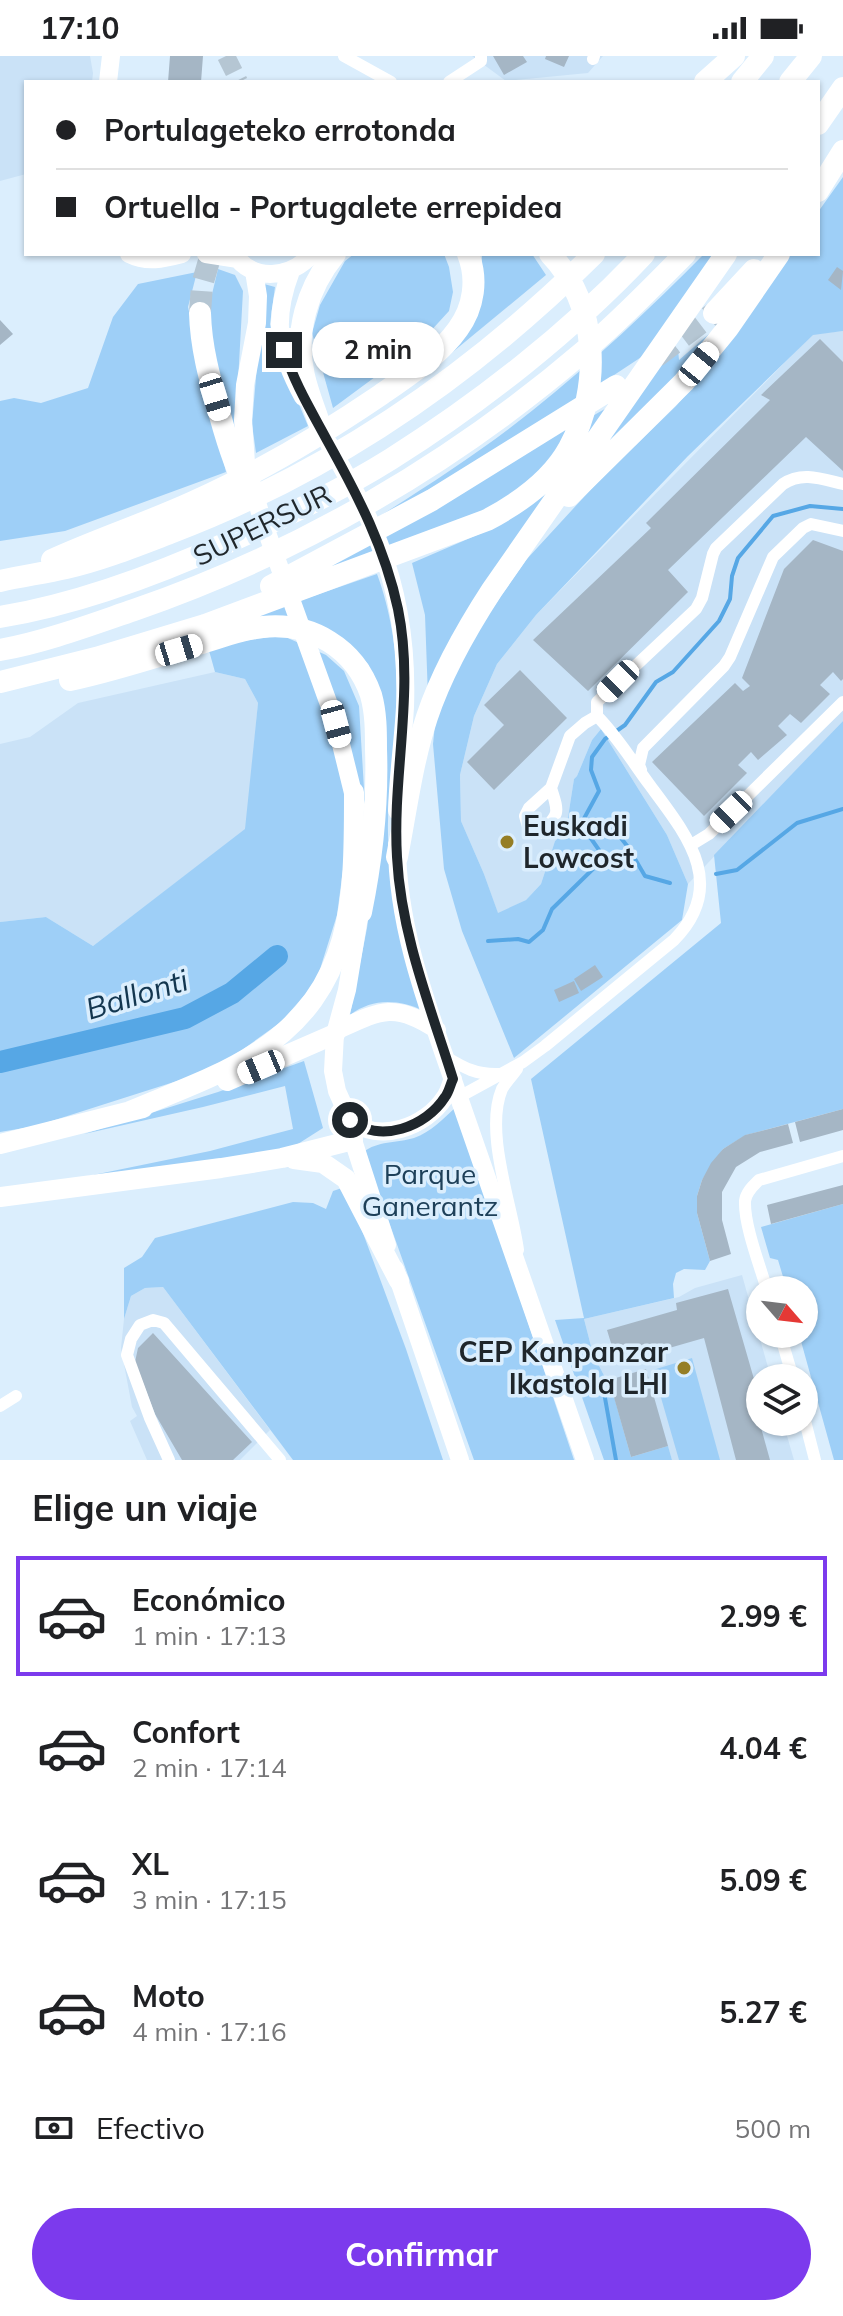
<!DOCTYPE html>
<html lang="es">
<meta charset="utf-8">
<style>
body{margin:0;font-family:Mulish,sans-serif;background:#f2f2f2;color:#202124;height:100vh;display:flex;flex-direction:column;font-size:30px;white-space:nowrap}
*{box-sizing:border-box;margin:0}
p{font-size:26px;color:#757577}
.icon{flex:none;width:44px;height:44px;fill:none;stroke:currentColor;stroke-width:2;stroke-linecap:round;stroke-linejoin:round}
.map{position:relative;height:1404px;overflow:hidden}
.sheet{display:flex;flex-direction:column;background:#fff;flex:1}
.sheet>*{flex:none}
.hud{position:absolute;left:24px;top:24px;width:796px;height:176px;border-radius:0px;box-shadow:0 2px 6px #0004;display:grid;align-content:center;height:176px;padding:0 32px;background:#fff}
.needle{width:52px;rotate:118deg}
.tools{position:absolute;left:746px;top:1220px;display:grid;gap:16px}
.tools a{display:grid;place-items:center;width:72px;height:72px;border-radius:50%;background:#fff;box-shadow:0 2px 6px #0004;font-size:40px}
.end{position:absolute;width:36px;height:36px;margin:-18px;border:10px solid #1f262b;background:#fff;box-shadow:0 0 0 4px #fff}
.from{border-radius:50%}
.bubble{position:absolute;height:56px;border-radius:28px;background:#fff;box-shadow:0 2px 6px #0004;font-size:26px;font-weight:700;line-height:56px;text-align:center}
.car{position:absolute;width:24px;height:48px;margin:-24px -12px;border-radius:10px;box-shadow:0 0 6px 2px #0007;background:linear-gradient(#fff 24%,#345 0 40%,#fff 0 76%,#345 0 86%,#fff 0)}
.hud b{display:flex;align-items:center;gap:28px;height:76px;font-size:30px}
.hud b+b{border-top:2px solid #e0e0e0}
.hud i{width:20px;height:20px;background:#202124}
ul{padding:0;list-style:none}
li{display:flex;align-items:center;gap:24px;height:120px;margin:0 16px 12px;padding:0 16px;border:4px solid transparent;border-radius:0px}
li div{flex:1}
li b{display:block;font-size:30px}
li em{font-style:normal;font-weight:700}
li.on{border-color:#7c3aed}
li>.icon{width:72px;height:72px;stroke-width:1.5}
h2{padding:0 32px;font-size:36px;line-height:96px}
.pay{display:flex;align-items:center;gap:20px;height:88px;padding:0 32px;font-size:30px}
.pay p{margin-inline-start:auto}
.button{display:flex;gap:16px;margin-top:auto;padding:16px 32px}
.button a{flex:1;height:92px;border-radius:48px;background:#7c3aed;color:#fff;font-size:32px;font-weight:700;line-height:92px;text-align:center}
.status{display:flex;justify-content:space-between;align-items:center;height:56px;padding:0 40px;background:#fff;direction:ltr}
.status svg{height:22px;fill:currentColor}
.map>svg:first-child{display:block}
.built{fill:#cae2f7}
.green{fill:#9ecff7}
.lines{fill:none;stroke-linecap:round;stroke-linejoin:round}
.stream{stroke:#56a7e5;stroke-width:4}
.river{stroke:#56a7e5;stroke-width:22}
.building{fill:#a5b6c5}
.secondary-tunnel{stroke:#b5c6d3;stroke-width:18;stroke-dasharray:18 9;stroke-linecap:butt}
.highway-tunnel{stroke:#b5c6d3;stroke-width:22;stroke-dasharray:22 11;stroke-linecap:butt}
.street{stroke:#fff;stroke-width:12}
.secondary{stroke:#fff;stroke-width:18}
.primary{stroke:#fff;stroke-width:20}
.highway{stroke:#fff;stroke-width:22}
.route{stroke:#1f262b;stroke-width:10}
.poi-dot{fill:#957e25;stroke:#dbeefd;stroke-width:3}
.labels{text-anchor:middle;stroke-width:7;stroke-linejoin:round;paint-order:stroke}
.street-label{font-size:28px;fill:#1f262b;stroke:#dbeefd}
.poi-label{font-size:28px;font-weight:bold;fill:#1f262b;stroke:#dbeefd;text-anchor:start}
.park-label{font-size:28px;fill:#1e4059;stroke:#dbeefd}
.water-label{font-size:30px;font-style:italic;fill:#13364f;stroke:#dbeefd}
</style>
<div class="status"><b>17:10</b><svg viewBox="0 0 49 12"><path d="M0 12V9h3v3zM5 12V6h3v6zM10 12V3h3v9zM15 12V0h3v12zM26 1h20v11H26zM47 4h2v5h-2z"/></svg></div>
<div class="map">
<svg width="843" height="1404" viewBox="0 0 843 1404">
<rect width="100%" height="100%" fill="#dbeefd"/>
<path class="built" d="M0 0H90L93 17 92 26H26V118L0 125Z
M472 0H603L588 17 506 25Z
M843 275V665L688 828 667 779 601 673 592 684 577 720 574 723 566 774 555 785 541 828 526 844 498 858 484 818 461 765 460 719 474 660 497 608 536 559 813 278Z
M215 616 245 623 258 647 246 773 93 890 46 861 0 866V688L30 681 78 647Z
M742 1219 771 1322H760V1366H783L794 1404H672L668 1391 631 1401 613 1337 593 1298 584 1263 679 1241 695 1232Z
M163 1231 270 1374 240 1404H147L130 1365 137 1360 132 1351 121 1292 124 1263 131 1240 145 1232Z"/>
<path class="green" d="M843 121V275L813 279 688 400 536 559 497 608 474 660 460 719 461 765 484 818 498 857 526 844 541 828 555 785 566 774 574 723 577 720 592 684 601 673 667 779 688 828 682 864 514 1002 462 875 444 813 433 688 436 659 470 585 526 504 595 429 676 350 706 316 789 198H818V156Z
M354 198H444L449 211 453 236 449 255 417 290 333 352 312 277 320 249 345 205Z
M482 198H532L546 219 437 309 482 240Z
M704 198H718L649 296 529 375 341 485C406 443 472 403 533 354 593 306 650 253 704 198Z
M218 213 235 219 243 235 235 380 215 321 207 259Z
M197 216 188 251 226 416 65 475 0 485V345L14 342 41 347 88 332 113 261 138 228Z
M264 228 275 231 270 268 274 288 308 370 256 397 252 368Z
M748 234 722 274 577 424 667 297 678 293 679 304 717 271 715 268Z
M610 350 428 641 425 559 412 507 491 473 545 439 567 410 589 362Z
M567 372 554 399 531 426 485 459 312 518Z
M377 518C392 558 400 612 397 655 395 696 387 736 388 777 389 840 401 896 424 955 398 943 373 942 350 959L367 872 381 771 372 619 368 608 349 588 329 576H209Z
M281 579 326 599 344 615 359 650 365 749 347 783 337 859 316 926 281 966 228 1004 199 1018 36 1070 0 1076V866L46 861 93 890 245 773 258 647 245 623 215 616 208 591Z
M843 665V1053L746 1079 723 1093 702 1124 697 1140V1157L710 1205 705 1214 684 1213 676 1217 673 1228 674 1242 584 1263 593 1298 613 1337 631 1401 668 1390 672 1404H604L555 1264 584 1262 531 1023 721 867 714 799Z
M304 1005 323 1072 290 1093 59 1126 210 1095 293 1073 285 1030 203 1051 84 1078 218 1036Z
M456 1051 574 1404H474L364 1096C376 1085 398 1087 414 1082 431 1076 443 1063 456 1051Z
M342 1132 357 1161 406 1293 443 1404H293L163 1231 145 1232 131 1240 124 1263V1212L142 1201 155 1182 293 1146 313 1147 326 1153 333 1135Z
M843 1148V1404H834L799 1278H804V1234H787L778 1204 770 1202 761 1171Z
M692 1302 720 1404H679L653 1314Z"/>
<g class="lines">
<path class="stream" d="M583 768 613 772 628 791 645 820 670 827
M716 818 737 814 797 767 843 753
M488 885 518 883 529 886 543 874 552 853 595 811 601 797 581 768 599 735 591 714 592 701 605 683 625 669 656 626 673 616 719 565 730 543 732 520 738 502 773 460 810 450 843 453
M602 1325 616 1404"/>
<path class="river" d="M0 1006 185 962 232 937 277 900"/>
</g>
<path class="building" d="M170 0H203L201 26H168Z
M493 0H523L527 6 504 19Z
M546 0H569L564 11 545 3Z
M837 211 843 215 841 234 828 224Z
M0 264 13 278 0 289Z
M820 283 843 306V415L806 381 668 514 688 536 588 635 533 584 651 472 646 467 770 344 761 339Z
M813 484 843 495V623L841 625 833 616 820 629 830 638 801 667 790 658 778 670 787 679 758 704 751 696 738 709 747 717 704 760 652 706 735 627 743 635 750 630 742 622 784 513Z
M520 614 567 662 494 734 467 706 504 669 484 649Z
M595 909 603 921 581 935 574 923Z
M574 925 579 937 559 946 554 934Z
M843 1053V1074L800 1086 795 1066Z
M788 1068 793 1087 760 1096 736 1111 722 1136V1164L731 1198 710 1205 697 1157V1140L702 1124 711 1107 723 1093 745 1079Z
M843 1129V1148L771 1168 767 1149Z
M728 1233 756 1330 750 1332 770 1404H736L704 1282 617 1307 607 1274 677 1254 676 1247Z
M153 1277 252 1386 233 1404H182L155 1358 135 1306 138 1292Z
M646 1313 668 1390 631 1401 609 1324Z"/>
<g class="lines">
<path class="secondary-tunnel" d="M226 0 239 26"/>
<path class="highway-tunnel" d="M200 257 202 229 211 198
M656 301 714 257"/>
<path class="street" d="M344 0 391 26
M593 3 594 0
M449 26 481 5V0
M597 660V646L696 553 702 542 713 498 716 492 783 428C802 415 822 423 843 428
M641 714 639 709 643 692 724 610 730 601 773 501 803 472 811 468 843 475
M551 732C559 757 560 758 540 777L529 774 525 760 529 752 551 732 570 680 585 667 597 660
M691 789 709 778 843 646
M446 1001C464 1012 477 1019 499 1018
M517 1013C513 1019 506 1026 502 1033 484 1076 512 1149 518 1194
M453 1041H459L523 1006 545 990 674 884C729 828 686 778 649 728 632 705 617 680 597 660
M767 1234C760 1210 744 1169 745 1145 746 1136 753 1130 759 1124L843 1100
M780 1278 793 1322
M0 1350 16 1340
M804 1361 815 1404
M169 1404 150 1362 127 1299 131 1283 140 1269 153 1264 164 1267 280 1404"/>
<path class="secondary" d="M108 26 111 0
M129 198C147 207 163 203 182 198
M206 198 238 203
M234 198C253 227 291 222 312 198
M254 215 258 240 257 267 245 329 243 364 246 407 261 460 336 668 356 749
M291 215C272 265 278 295 303 341
M329 388C347 421 366 453 379 487 399 538 407 596 405 651 403 686 398 720 397 755
M397 789C397 874 430 957 457 1036 499 1159 543 1281 585 1404
M362 843 347 934 335 978 333 1015 337 1035 350 1064 353 1084 387 1189
M336 975C379 955 394 945 437 974
M350 1064C379 1088 426 1071 445 1041 449 1036 450 1029 453 1023
M395 1213 460 1404"/>
<path class="primary" d="M227 1025 335 978
M130 1055C172 1037 219 1021 257 996 355 933 354 841 354 736
M0 1088 143 1052
M294 1103 323 1107 346 1123 399 1225
M0 1141 221 1112 282 1102 353 1084"/>
<path class="highway" d="M705 26 734 0
M742 26 763 0
M790 26 811 0
M818 68 843 32
M818 135 843 95
M200 257C201 294 211 327 221 363 228 388 235 411 247 434
M714 257 754 214
M321 373C316 356 308 338 304 320 294 277 307 232 335 198
M569 440 684 326 728 272 779 198
M52 504C98 483 147 467 193 446 258 417 320 380 379 340 406 321 439 300 458 273 474 251 478 223 468 198
M0 525C22 520 44 517 66 512 101 504 136 490 170 477 331 416 472 319 594 198
M271 530 432 444 616 330
M0 561C79 548 156 519 229 486 284 461 340 435 391 403 480 347 572 275 644 198
M0 594C45 586 90 569 134 554 299 497 452 408 584 295 620 265 652 231 685 198
M70 624C113 615 155 601 198 588 219 582 240 573 263 571 311 566 355 592 371 639 376 657 376 675 376 693 378 749 372 802 361 856
M0 626 96 602 205 569 487 464C519 447 551 425 569 392 602 332 599 249 550 198
M397 801C406 755 412 706 427 661 442 616 466 574 492 534L726 198"/>
</g>
<g class="lines">
<path class="route" d="M284 294C294 327 312 356 328 386 358 440 385 492 398 553 415 636 392 718 397 801 401 878 430 950 453 1023 450 1029 449 1036 445 1041 426 1071 380 1088 350 1064"/>
</g>
<g class="poi-dot">
<circle cx="507" cy="786" r="8"/>
<circle cx="684" cy="1312" r="8"/>
</g>
<g class="labels">
<g class="street-label">
<text transform="translate(262 469) rotate(-26)" y="10">SUPERSUR</text>
</g>
<g class="poi-label">
<text x="523" y="780">Euskadi<tspan x="523" dy="32">Lowcost</tspan></text>
<text x="668" y="1306" text-anchor="end">CEP Kanpanzar<tspan x="668" dy="32">Ikastola LHI</tspan></text>
</g>
<g class="park-label">
<text x="430" y="1128">Parque<tspan x="430" dy="32">Ganerantz</tspan></text>
</g>
<g class="water-label">
<text transform="translate(137 939) rotate(-17)" y="10">Ballonti</text>
</g>
</g>
</svg>
<div class="tools">
<a><svg class="needle" viewBox="-14 -14 28 28"><path d="M0-13l5 13h-10z" fill="#e53935"/><path d="M0 13l5-13h-10z" fill="#757577"/></svg></a>
<a><svg class="icon" aria-label="layers" viewBox="0 0 24 24"><path d="M12 4l9 5-9 5-9-5zM3 14l9 5 9-5"/></svg></a>
</div>
<i class="end from" style="left:350px;top:1064px"></i>
<i class="end" style="left:284px;top:294px"></i>
<div class="bubble" style="left:312px;top:266px;width:132px">2 min</div>
<i class="car" style="left:699px;top:308px;rotate:39deg"></i>
<i class="car" style="left:215px;top:341px;rotate:163deg"></i>
<i class="car" style="left:179px;top:594px;rotate:73deg"></i>
<i class="car" style="left:618px;top:625px;rotate:225deg"></i>
<i class="car" style="left:336px;top:668px;rotate:165deg"></i>
<i class="car" style="left:731px;top:756px;rotate:226deg"></i>
<i class="car" style="left:261px;top:1011px;rotate:247deg"></i>
<div class="hud">
<b><i class="from"></i>Portulageteko errotonda</b>
<b><i></i>Ortuella - Portugalete errepidea</b>
</div>
</div>
<section class="sheet">
<h2>Elige un viaje</h2>
<ul>
<li class="on"><svg class="icon" aria-label="car" viewBox="0 0 24 24"><path d="M5 17H2v-5l4-1 3-4h7l3 4 3 1v5h-3M9 17h6M6 11h13"/><circle cx="7" cy="17" r="2"/><circle cx="17" cy="17" r="2"/></svg><div><b>Económico</b><p>1 min · 17:13</p></div><em>2.99 €</em></li>
<li><svg class="icon" aria-label="car" viewBox="0 0 24 24"><path d="M5 17H2v-5l4-1 3-4h7l3 4 3 1v5h-3M9 17h6M6 11h13"/><circle cx="7" cy="17" r="2"/><circle cx="17" cy="17" r="2"/></svg><div><b>Confort</b><p>2 min · 17:14</p></div><em>4.04 €</em></li>
<li><svg class="icon" aria-label="car" viewBox="0 0 24 24"><path d="M5 17H2v-5l4-1 3-4h7l3 4 3 1v5h-3M9 17h6M6 11h13"/><circle cx="7" cy="17" r="2"/><circle cx="17" cy="17" r="2"/></svg><div><b>XL</b><p>3 min · 17:15</p></div><em>5.09 €</em></li>
<li><svg class="icon" aria-label="car" viewBox="0 0 24 24"><path d="M5 17H2v-5l4-1 3-4h7l3 4 3 1v5h-3M9 17h6M6 11h13"/><circle cx="7" cy="17" r="2"/><circle cx="17" cy="17" r="2"/></svg><div><b>Moto</b><p>4 min · 17:16</p></div><em>5.27 €</em></li>
</ul>
<div class="pay"><svg class="icon" aria-label="cash" viewBox="0 0 24 24"><path d="M3 7h18v10H3z"/><circle cx="12" cy="12" r="2"/></svg>Efectivo<p>500 m</p></div>
<div class="button"><a>Confirmar</a></div>
</section>
